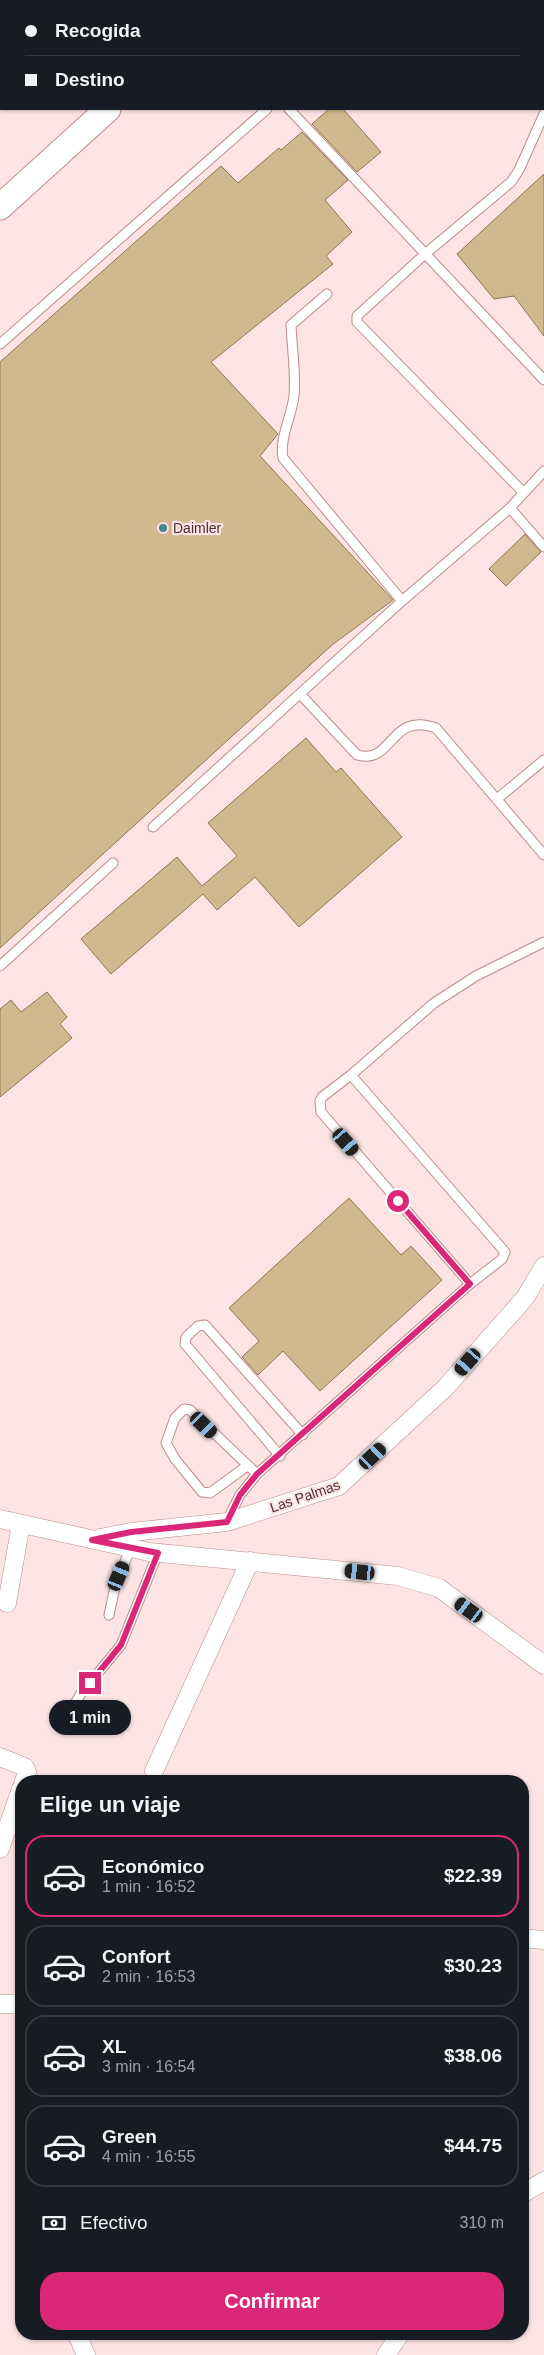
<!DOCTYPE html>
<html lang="es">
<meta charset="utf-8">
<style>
body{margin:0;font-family:Arial,sans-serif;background:#242831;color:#f1f3f6;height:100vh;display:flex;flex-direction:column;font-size:19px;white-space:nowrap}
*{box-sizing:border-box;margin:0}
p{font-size:16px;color:#9ea1a6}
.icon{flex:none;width:28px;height:28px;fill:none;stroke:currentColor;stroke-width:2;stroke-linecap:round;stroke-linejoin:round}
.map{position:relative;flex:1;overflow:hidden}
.details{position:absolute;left:15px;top:1775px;width:514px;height:565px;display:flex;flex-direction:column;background:#171b24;border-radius:20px;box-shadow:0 1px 4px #0004}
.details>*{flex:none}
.hud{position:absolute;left:0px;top:0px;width:545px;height:110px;box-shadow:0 1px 4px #0004;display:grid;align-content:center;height:110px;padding:0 25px;background:#171b24}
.end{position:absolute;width:22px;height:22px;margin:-11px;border:6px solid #db2777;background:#fff;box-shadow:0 0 0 2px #fff}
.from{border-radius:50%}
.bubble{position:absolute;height:35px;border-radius:18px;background:#171b24;box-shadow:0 1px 4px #0004;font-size:16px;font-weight:700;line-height:35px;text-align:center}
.car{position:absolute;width:15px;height:30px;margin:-15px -8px;border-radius:6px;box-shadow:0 0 4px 1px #0007;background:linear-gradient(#222 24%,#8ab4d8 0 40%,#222 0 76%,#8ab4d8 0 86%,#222 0)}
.hud b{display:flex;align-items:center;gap:18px;height:48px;font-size:19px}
.hud b+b{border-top:1px solid #363941}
.hud i{width:12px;height:12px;background:#f1f3f6}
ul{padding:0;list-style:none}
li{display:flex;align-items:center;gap:15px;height:82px;margin:0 10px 8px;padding:0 15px;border:2px solid #363941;border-radius:20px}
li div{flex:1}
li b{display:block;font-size:19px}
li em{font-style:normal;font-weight:700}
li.selected{border-color:#db2777}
li>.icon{width:45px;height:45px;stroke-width:1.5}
h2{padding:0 25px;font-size:22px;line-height:60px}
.pay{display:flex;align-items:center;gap:12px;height:55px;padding:0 25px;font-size:19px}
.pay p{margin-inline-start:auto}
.primary-button{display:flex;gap:10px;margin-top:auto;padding:10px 25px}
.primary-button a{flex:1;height:58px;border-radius:20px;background:#db2777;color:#fff;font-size:20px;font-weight:700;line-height:58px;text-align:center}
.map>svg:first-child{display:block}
.building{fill:#d1b98f;stroke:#8d764e}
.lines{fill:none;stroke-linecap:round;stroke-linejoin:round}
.service-casing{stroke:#be8b89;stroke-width:11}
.minor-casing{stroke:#be8b89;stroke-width:19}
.secondary-casing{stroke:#be8b89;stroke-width:27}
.service{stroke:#fff;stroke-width:9}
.minor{stroke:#fff;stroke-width:18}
.secondary{stroke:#fff;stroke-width:25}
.route{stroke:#db2777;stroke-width:6}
.poi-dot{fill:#438b8f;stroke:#fbe4e3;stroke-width:2}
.labels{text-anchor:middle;stroke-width:4.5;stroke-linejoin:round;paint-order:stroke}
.poi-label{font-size:14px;fill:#483232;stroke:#fbe4e3;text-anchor:start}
.street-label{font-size:14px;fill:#483232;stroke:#fbe4e3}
</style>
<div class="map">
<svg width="544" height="2355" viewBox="0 0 544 2355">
<rect width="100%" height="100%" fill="#fbe4e3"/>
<path class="building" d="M329 109H343L381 152 357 172 312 124Z
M302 132 348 180 325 200 352 232 326 256 333 264 211 362 278 434 260 456 393 600 332 645 0 948V362L221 166 238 183 279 148 281 150Z
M544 174V336L514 296 494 299 457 254Z
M525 534 541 552 506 586 489 569Z
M306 738 336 772 341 768 402 837 299 927 255 877 217 910 203 894 111 974 81 939 177 857 202 886 237 856 208 823Z
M47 992 67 1017 60 1024 72 1038 0 1097V1009L11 1000 21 1012Z
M349 1198 401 1255 411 1246 442 1280 320 1391 283 1351 258 1375 242 1357 259 1341 229 1308Z"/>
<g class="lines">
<defs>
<path id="service" d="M389 1 391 0
M289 109 544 380
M327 294 291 325C292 348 296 373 294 396 292 415 279 439 283 458L402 601
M0 344 267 109
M544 471 510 508 544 547
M523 492 357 322V316L424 255 511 182 519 170 544 114
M300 694 357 755C394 765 389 711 436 728L544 855
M497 799 544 760
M153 827 402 601 510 508
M0 966 113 863
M351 1075 434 1003 476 976 544 942
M280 1456 185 1344 186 1337 198 1326 205 1325 303 1435
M247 1466 210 1493 202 1492 175 1459 166 1443 175 1418 184 1409 190 1410 257 1474
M227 1521 240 1495 257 1474 470 1284 502 1259 505 1252 351 1075 322 1097 320 1101 321 1112 470 1284
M109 1615 115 1587 130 1549
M62 1727 80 1695 121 1645 158 1553"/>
<path id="minor" d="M0 1519 149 1552 398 1576 439 1588 544 1665
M100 1538 131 1532 227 1522 339 1486 445 1388 525 1298 544 1266
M7 1603 21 1524
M0 1757 25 1767 27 1772 24 1781
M154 1771 250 1561
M0 1849 21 1789
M522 1938 544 1940
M0 2004H21
M522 2194 544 2181
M77 2334 86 2355
M386 2355 400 2334"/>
<path id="secondary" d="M227 1 228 0
M0 207 108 109"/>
</defs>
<use href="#service" class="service-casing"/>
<use href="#minor" class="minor-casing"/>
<use href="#secondary" class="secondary-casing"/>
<use href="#service" class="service"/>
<use href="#minor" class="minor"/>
<use href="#secondary" class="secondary"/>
</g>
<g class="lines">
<path class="route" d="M90 1683 121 1645 158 1553 92 1540 131 1532 227 1522 240 1495 257 1474 470 1284 398 1201"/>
</g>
<circle class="poi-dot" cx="163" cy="528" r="5"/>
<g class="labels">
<g class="poi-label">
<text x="173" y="533">Daimler</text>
</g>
<g class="street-label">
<text transform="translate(305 1496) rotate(-19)" y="5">Las Palmas</text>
</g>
</g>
</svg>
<i class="end from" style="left:398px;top:1201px"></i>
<i class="end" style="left:90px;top:1683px"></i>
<div class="bubble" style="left:49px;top:1700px;width:82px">1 min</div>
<i class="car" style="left:346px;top:1142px;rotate:139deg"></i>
<i class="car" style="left:468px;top:1362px;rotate:221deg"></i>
<i class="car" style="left:204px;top:1425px;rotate:134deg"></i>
<i class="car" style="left:373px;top:1456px;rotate:47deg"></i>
<i class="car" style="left:360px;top:1572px;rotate:276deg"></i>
<i class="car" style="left:119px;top:1576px;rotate:23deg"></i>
<i class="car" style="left:469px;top:1610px;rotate:306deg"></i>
<div class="hud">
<b><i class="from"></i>Recogida</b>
<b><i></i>Destino</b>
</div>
<section class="details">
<h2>Elige un viaje</h2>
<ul>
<li class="selected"><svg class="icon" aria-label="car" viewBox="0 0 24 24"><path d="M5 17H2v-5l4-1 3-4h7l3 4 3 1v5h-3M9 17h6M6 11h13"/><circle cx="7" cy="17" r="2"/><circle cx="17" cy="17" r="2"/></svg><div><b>Económico</b><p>1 min · 16:52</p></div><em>$22.39</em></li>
<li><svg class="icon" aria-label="car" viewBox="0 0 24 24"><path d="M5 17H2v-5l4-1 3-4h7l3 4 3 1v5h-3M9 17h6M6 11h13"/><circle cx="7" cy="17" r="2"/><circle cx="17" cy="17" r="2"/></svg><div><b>Confort</b><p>2 min · 16:53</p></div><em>$30.23</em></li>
<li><svg class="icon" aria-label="car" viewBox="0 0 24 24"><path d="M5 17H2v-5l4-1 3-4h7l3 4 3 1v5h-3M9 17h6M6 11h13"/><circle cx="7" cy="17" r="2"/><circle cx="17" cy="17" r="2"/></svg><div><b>XL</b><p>3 min · 16:54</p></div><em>$38.06</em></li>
<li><svg class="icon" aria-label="car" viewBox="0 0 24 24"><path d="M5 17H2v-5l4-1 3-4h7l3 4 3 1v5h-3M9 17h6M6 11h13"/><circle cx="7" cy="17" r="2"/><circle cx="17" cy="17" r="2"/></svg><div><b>Green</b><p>4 min · 16:55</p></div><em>$44.75</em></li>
</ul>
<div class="pay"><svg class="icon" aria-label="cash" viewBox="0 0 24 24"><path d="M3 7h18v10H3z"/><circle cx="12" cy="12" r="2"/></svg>Efectivo<p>310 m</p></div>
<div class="primary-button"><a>Confirmar</a></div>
</section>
</div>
